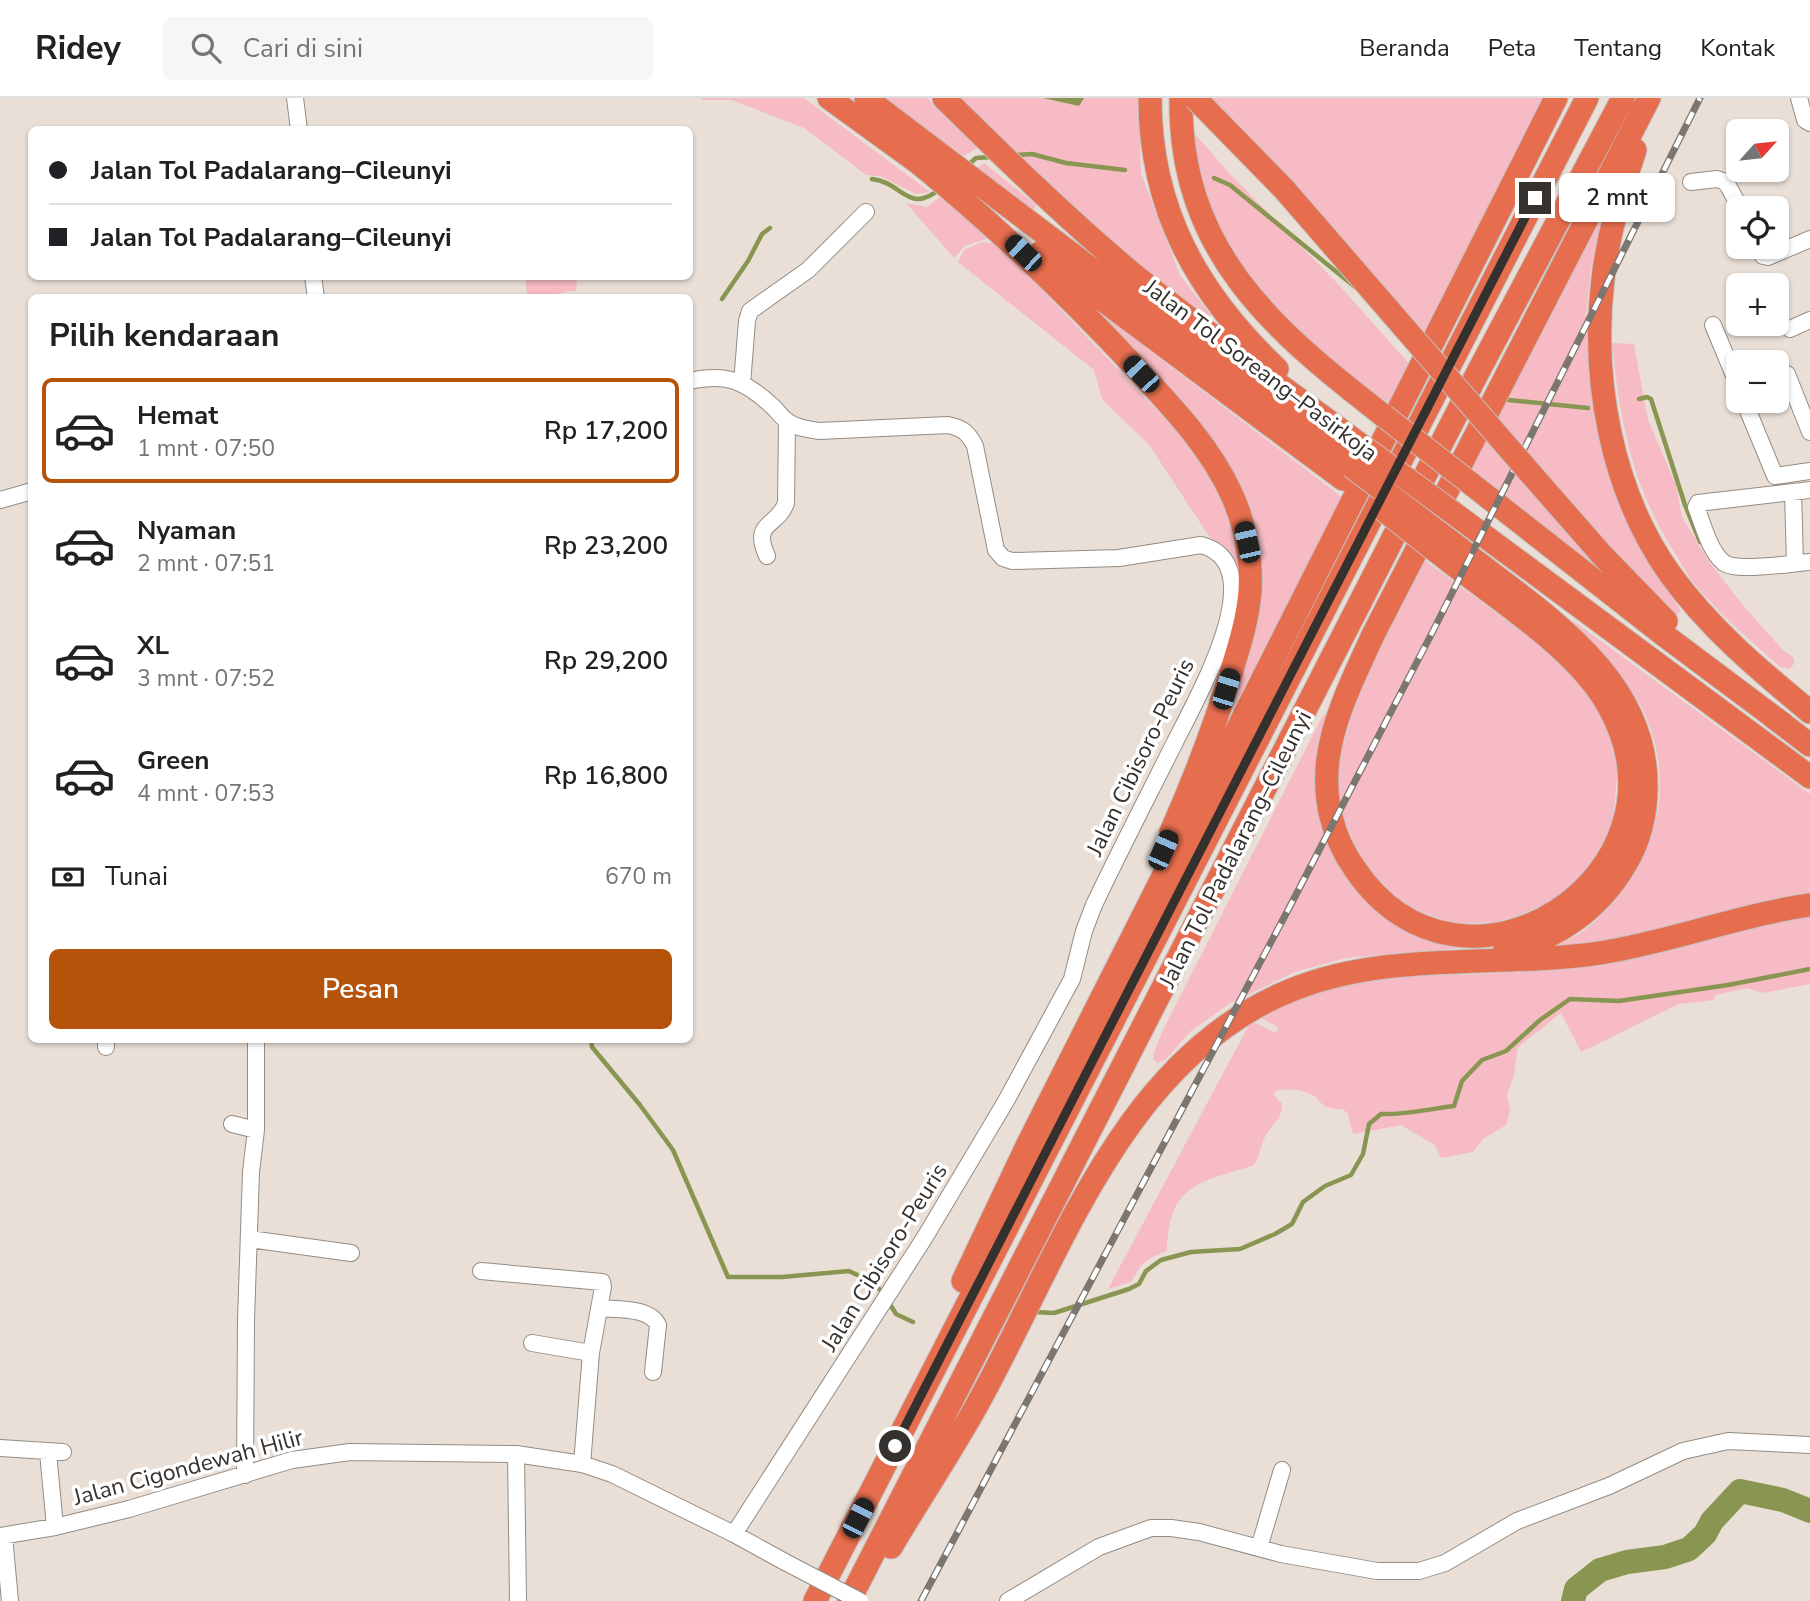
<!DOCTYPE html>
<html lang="id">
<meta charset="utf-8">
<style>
body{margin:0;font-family:"Nunito Sans",sans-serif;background:#f6f6f6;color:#202124;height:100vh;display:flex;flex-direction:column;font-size:26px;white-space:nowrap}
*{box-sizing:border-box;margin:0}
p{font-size:23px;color:#757577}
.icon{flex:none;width:38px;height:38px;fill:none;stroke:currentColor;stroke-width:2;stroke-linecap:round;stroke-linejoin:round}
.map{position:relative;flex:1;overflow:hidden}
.details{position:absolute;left:28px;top:196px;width:665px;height:749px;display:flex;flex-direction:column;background:#fff;border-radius:10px;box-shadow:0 2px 5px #0004}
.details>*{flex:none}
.guide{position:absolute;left:28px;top:28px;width:665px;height:154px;border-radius:10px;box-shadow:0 2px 5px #0004;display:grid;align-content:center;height:154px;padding:0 21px;background:#fff}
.needle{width:46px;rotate:63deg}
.fabs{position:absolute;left:1726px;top:21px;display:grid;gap:14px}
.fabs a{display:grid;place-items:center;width:63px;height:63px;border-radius:10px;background:#fff;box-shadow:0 2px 5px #0004;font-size:35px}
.end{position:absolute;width:32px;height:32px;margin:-16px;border:9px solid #34312e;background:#fff;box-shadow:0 0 0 4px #fff}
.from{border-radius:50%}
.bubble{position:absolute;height:49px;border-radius:10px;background:#fff;box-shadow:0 2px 5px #0004;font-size:23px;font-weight:600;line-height:49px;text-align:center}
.car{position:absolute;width:21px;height:42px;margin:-21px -10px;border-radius:9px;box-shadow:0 0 5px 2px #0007;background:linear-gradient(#222 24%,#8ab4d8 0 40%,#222 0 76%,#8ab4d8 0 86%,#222 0)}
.guide b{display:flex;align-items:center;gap:24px;height:66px;font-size:26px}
.guide b+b{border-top:2px solid #e0e0e0}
.guide i{width:18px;height:18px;background:#202124}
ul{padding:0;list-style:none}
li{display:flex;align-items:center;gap:21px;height:105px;margin:0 14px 10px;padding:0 7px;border:4px solid transparent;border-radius:10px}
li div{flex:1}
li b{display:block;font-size:26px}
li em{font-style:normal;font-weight:600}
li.selected{border-color:#b45309}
li>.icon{width:63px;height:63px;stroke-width:1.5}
h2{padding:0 21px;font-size:32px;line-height:84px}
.pay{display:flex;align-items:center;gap:18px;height:77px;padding:0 21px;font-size:26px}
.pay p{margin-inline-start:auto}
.cta{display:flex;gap:14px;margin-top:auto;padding:14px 21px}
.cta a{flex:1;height:80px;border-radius:10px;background:#b45309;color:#fff;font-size:28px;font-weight:600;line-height:80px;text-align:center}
header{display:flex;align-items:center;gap:42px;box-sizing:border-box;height:98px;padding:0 35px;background:#fff;border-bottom:2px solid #e0e0e0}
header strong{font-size:33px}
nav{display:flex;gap:38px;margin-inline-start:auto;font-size:24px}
.search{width:490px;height:63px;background:#f6f6f6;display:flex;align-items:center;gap:18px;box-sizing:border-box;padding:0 24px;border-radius:10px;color:#757577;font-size:26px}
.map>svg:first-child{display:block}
.green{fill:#f6bbc4}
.water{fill:#899651}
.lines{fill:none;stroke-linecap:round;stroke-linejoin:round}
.stream{stroke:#899651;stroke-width:4.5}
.river{stroke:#899651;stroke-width:24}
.minor-casing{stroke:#948c84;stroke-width:18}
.highway-casing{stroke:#c2c1c0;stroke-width:25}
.minor{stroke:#fff;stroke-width:16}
.highway{stroke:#e66d4d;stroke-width:23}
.rail-casing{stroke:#7c7671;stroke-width:7}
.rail{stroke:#fff;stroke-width:4.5;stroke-dasharray:13;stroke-linecap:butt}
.minor-bridge-casing{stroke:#948c84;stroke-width:18;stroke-linecap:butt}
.highway-bridge-casing{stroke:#c2c1c0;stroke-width:25;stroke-linecap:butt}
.minor-bridge{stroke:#fff;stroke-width:16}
.highway-bridge{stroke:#e66d4d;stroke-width:23}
.route{stroke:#34312e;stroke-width:9}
.labels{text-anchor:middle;stroke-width:7;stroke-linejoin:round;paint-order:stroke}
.street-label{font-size:23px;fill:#34312e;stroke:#fff}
</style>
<header>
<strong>Ridey</strong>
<div class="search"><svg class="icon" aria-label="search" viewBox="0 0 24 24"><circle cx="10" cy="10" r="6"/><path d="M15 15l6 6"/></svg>Cari di sini</div>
<nav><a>Beranda</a><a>Peta</a><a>Tentang</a><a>Kontak</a></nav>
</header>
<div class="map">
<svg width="1810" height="1503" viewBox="0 0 1810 1503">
<rect width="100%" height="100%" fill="#e9dfd7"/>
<path class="green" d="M702 0H804L930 94 916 96 880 78 866 77 804 30 732 2H702Z
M879 0H927L978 49 964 58Z
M958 0H1138L1141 75 1180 177 1211 217 1208 224 1045 86Z
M1203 0H1546L1429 247Z
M1194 35 1231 77 1338 186 1413 270 1393 308C1293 239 1209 163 1194 35Z
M984 65 1036 107 1033 113 1003 92 972 124 992 139 965 148 954 160 906 105 927 109Z
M1604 106 1591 170 1586 218 1589 266 1596 317 1647 458 1681 513 1675 520 1494 322Z
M982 144 998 146 1202 359 1224 400 1236 438 1241 489C1237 470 1230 459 1215 447L1149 347 1102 301 1094 272 958 164 964 152Z
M525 179H577L576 193C560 194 547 200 531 199L527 196Z
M1078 198 1346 402 1235 607 1232 605 1261 467 1253 422 1241 388 1221 353 1181 306Z
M1612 245 1634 246 1648 322 1676 387 1682 419 1708 462 1741 505 1783 552 1794 560V566L1789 571 1780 569C1751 543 1722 519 1696 488 1688 479 1682 467 1676 457 1632 389 1620 324 1612 245Z
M1484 340 1581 447 1622 497 1469 368Z
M1423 461 1528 538 1581 586 1601 614 1618 668 1613 724 1590 769 1555 801 1515 819 1495 824 1456 826 1418 813 1398 801 1369 771 1357 753 1339 709 1338 667 1352 616 1382 543Z
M1569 523 1575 524 1810 696V798L1632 839 1580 849H1554C1565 843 1578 838 1587 830 1651 778 1679 697 1646 619 1630 581 1598 551 1569 523Z
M1325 617 1326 619 1318 645 1314 680 1318 711 1353 785 1481 845 1480 848 1465 850 1346 860 1295 874 1229 906 1191 933 1165 962 1158 965 1153 962 1154 954 1163 932 1322 619Z
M1810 817V886L1763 895 1747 890 1716 897 1713 902 1679 906 1581 954 1561 915 1518 949 1514 977 1507 996 1510 1013 1506 1027 1483 1041 1473 1054 1441 1060 1435 1047 1401 1027 1353 1036 1348 1016 1343 1011C1338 1011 1332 1011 1327 1009 1321 1007 1319 1001 1314 998 1304 992 1287 989 1276 993L1273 996 1282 1006C1281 1024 1275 1022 1267 1035 1261 1045 1260 1057 1254 1067 1199 1085 1169 1085 1167 1153L1149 1161 1140 1169 1131 1184 1108 1191 1251 923 1276 935 1278 929 1257 918 1297 900 1354 885 1407 878 1483 876 1606 867Z"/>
<path class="water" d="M1043 0H1084L1079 8Z"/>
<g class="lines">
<path class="stream" d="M1015 57 1032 56 1066 65 1125 72
M966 69 976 60 992 59
M1214 80 1230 87 1355 189
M872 81C903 84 908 118 941 90
M722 201 748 163 762 136 770 130
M1639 301 1647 299 1651 301 1685 407 1700 444
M1508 302 1588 310
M591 942 592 949 640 1007 673 1052 728 1179H782L849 1173 870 1183 884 1195
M888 1203 896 1216 913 1224
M1035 1214 1054 1215 1129 1191 1139 1186 1146 1173 1161 1162 1191 1154 1240 1151 1275 1136 1292 1126 1303 1104 1325 1088 1351 1077 1363 1056 1369 1026 1381 1016C1406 1017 1429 1011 1454 1008L1462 983 1482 962 1506 953 1540 922 1570 901 1619 903 1728 887 1810 871"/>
<path class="river" d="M1573 1503 1576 1491 1600 1472 1627 1464 1665 1459 1689 1451 1705 1436 1712 1423 1740 1393 1783 1402 1810 1413"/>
<defs>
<path id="minor" d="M295 0 299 32
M1799 0 1805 22 1810 25
M1691 84 1717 81 1726 84 1740 110
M1757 149 1763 158 1768 159 1810 141
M313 178 316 200
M1713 227 1738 287
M1790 231 1810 222
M1787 276 1810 334
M690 283C725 275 744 282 771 307 777 312 781 319 787 323 795 330 808 331 819 333L948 327C962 330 968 334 975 348L996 452 1003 460 1012 463 1119 460 1201 447C1229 454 1235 478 1231 506 1225 549 1195 605 1175 644 1148 698 1120 752 1094 807L1084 833 1072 881 1006 1003 925 1139 734 1436
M742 286 747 223 750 213 808 172 866 114
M1744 303 1775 378 1810 373
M1810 392 1698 405 1696 409C1703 426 1709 452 1723 464 1735 475 1792 465 1810 464
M1793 394 1795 465
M0 402 32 393
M767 458C751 423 778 429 786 405L787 324
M106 949V942
M232 1026 256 1032
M249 1141 351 1155
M481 1173 602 1184 603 1189 591 1255 582 1366
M599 1210C617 1212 649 1209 658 1227L653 1274
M532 1245 591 1255
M0 1350 63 1354
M48 1354 55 1429
M516 1356 518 1503
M245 1377 246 1222 251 1074 256 1032V942
M0 1438 55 1429 129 1411 292 1362 350 1354 516 1356 582 1366 612 1376 734 1436 785 1464
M4 1438 10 1503
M1259 1450 1282 1372
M1008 1503 1099 1449 1151 1430H1171L1199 1434 1281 1456 1377 1473H1419L1445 1465 1517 1423 1609 1388 1683 1353 1728 1343 1810 1347"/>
<path id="highway" d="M829 0 931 74
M866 0 1351 368
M944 0C1004 59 1063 117 1127 171 1203 234 1284 289 1362 348
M1150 0C1150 111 1197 195 1277 271
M1181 0C1179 153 1273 232 1384 318
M1635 52C1621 94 1608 136 1603 181 1591 280 1611 393 1670 476 1709 530 1759 572 1810 614
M920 66C997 129 1068 197 1136 270 1171 308 1209 347 1231 395 1245 425 1252 461 1250 493 1248 521 1239 549 1231 575 1214 630 1194 682 1171 734
M1040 155 1343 381
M1531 376 1602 457 1666 523
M1470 385 1660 534 1783 626
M1452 414 1810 679
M1459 450C1538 513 1649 577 1646 691 1646 717 1639 745 1625 767 1599 812 1555 842 1504 854
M1450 464C1500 503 1579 553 1609 609 1701 776 1463 931 1355 771 1332 739 1323 700 1328 661 1334 617 1355 577 1373 537L1649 0
M1772 618 1810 647
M963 1183 1027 1048 1556 0
M891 1449C919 1402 950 1355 977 1307 1059 1160 1121 962 1289 893 1387 852 1497 870 1600 855 1671 844 1739 817 1810 807
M815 1503 1587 0
M849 1503 1476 278 1623 0"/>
</defs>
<use href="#minor" class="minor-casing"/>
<use href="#highway" class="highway-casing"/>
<use href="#minor" class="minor"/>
<use href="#highway" class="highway"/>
<defs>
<path id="rail" d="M921 1503 1288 812 1432 535 1700 0"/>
</defs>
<use href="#rail" class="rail-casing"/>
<use href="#rail" class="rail"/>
<defs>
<path id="minor-bridge" d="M785 1464 860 1503"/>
<path id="highway-bridge" d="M1195 0 1284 91 1531 376
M1384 318 1470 385
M1362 348 1452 414
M1351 368 1459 450
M1381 410 1450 464"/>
</defs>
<use href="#minor-bridge" class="minor-bridge-casing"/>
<use href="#highway-bridge" class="highway-bridge-casing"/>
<use href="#minor-bridge" class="minor-bridge"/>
<use href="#highway-bridge" class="highway-bridge"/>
</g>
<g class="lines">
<path class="route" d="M895 1348 1535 100"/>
</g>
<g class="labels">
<g class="street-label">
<text transform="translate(1261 272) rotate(37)" y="8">Jalan Tol Soreang–Pasirkoja</text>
<text transform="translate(1140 659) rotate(-64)" y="8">Jalan Cibisoro-Peuris</text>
<text transform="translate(1235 751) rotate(-63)" y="8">Jalan Tol Padalarang–Cileunyi</text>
<text transform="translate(884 1159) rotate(-58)" y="8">Jalan Cibisoro-Peuris</text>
<text transform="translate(188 1369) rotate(-15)" y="8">Jalan Cigondewah Hilir</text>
</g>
</g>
</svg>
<div class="fabs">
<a><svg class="needle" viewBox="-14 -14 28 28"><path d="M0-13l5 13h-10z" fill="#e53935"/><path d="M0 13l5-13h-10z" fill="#757577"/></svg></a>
<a><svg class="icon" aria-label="locate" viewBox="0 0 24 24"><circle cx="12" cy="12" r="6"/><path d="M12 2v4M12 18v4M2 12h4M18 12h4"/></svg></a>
<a>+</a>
<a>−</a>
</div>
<i class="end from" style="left:895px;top:1348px"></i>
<i class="end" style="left:1535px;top:100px"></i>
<div class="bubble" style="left:1559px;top:75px;width:116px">2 mnt</div>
<i class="car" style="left:1023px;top:155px;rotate:314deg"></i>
<i class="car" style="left:1141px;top:276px;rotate:317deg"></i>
<i class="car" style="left:1247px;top:444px;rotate:347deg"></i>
<i class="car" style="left:1226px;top:591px;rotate:17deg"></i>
<i class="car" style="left:1163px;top:752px;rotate:24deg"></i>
<i class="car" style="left:858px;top:1420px;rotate:27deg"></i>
<div class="guide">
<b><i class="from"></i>Jalan Tol Padalarang–Cileunyi</b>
<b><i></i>Jalan Tol Padalarang–Cileunyi</b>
</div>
<section class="details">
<h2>Pilih kendaraan</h2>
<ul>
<li class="selected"><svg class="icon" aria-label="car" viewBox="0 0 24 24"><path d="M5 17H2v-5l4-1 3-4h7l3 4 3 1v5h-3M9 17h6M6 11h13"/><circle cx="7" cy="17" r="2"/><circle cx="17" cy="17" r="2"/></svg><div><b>Hemat</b><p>1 mnt · 07:50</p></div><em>Rp 17,200</em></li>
<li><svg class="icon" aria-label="car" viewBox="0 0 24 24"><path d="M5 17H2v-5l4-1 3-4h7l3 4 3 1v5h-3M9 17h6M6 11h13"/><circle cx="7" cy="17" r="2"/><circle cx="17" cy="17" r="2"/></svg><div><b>Nyaman</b><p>2 mnt · 07:51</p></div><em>Rp 23,200</em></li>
<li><svg class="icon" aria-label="car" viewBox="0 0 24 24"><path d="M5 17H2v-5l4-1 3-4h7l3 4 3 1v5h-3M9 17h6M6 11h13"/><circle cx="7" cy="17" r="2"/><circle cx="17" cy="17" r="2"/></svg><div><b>XL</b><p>3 mnt · 07:52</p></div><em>Rp 29,200</em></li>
<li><svg class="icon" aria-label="car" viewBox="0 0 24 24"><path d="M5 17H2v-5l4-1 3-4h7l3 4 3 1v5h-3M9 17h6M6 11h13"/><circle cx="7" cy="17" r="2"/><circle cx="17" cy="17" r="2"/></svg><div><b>Green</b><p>4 mnt · 07:53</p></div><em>Rp 16,800</em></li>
</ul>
<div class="pay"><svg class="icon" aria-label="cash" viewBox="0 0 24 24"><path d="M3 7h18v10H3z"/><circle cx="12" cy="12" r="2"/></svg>Tunai<p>670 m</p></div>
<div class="cta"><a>Pesan</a></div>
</section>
</div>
